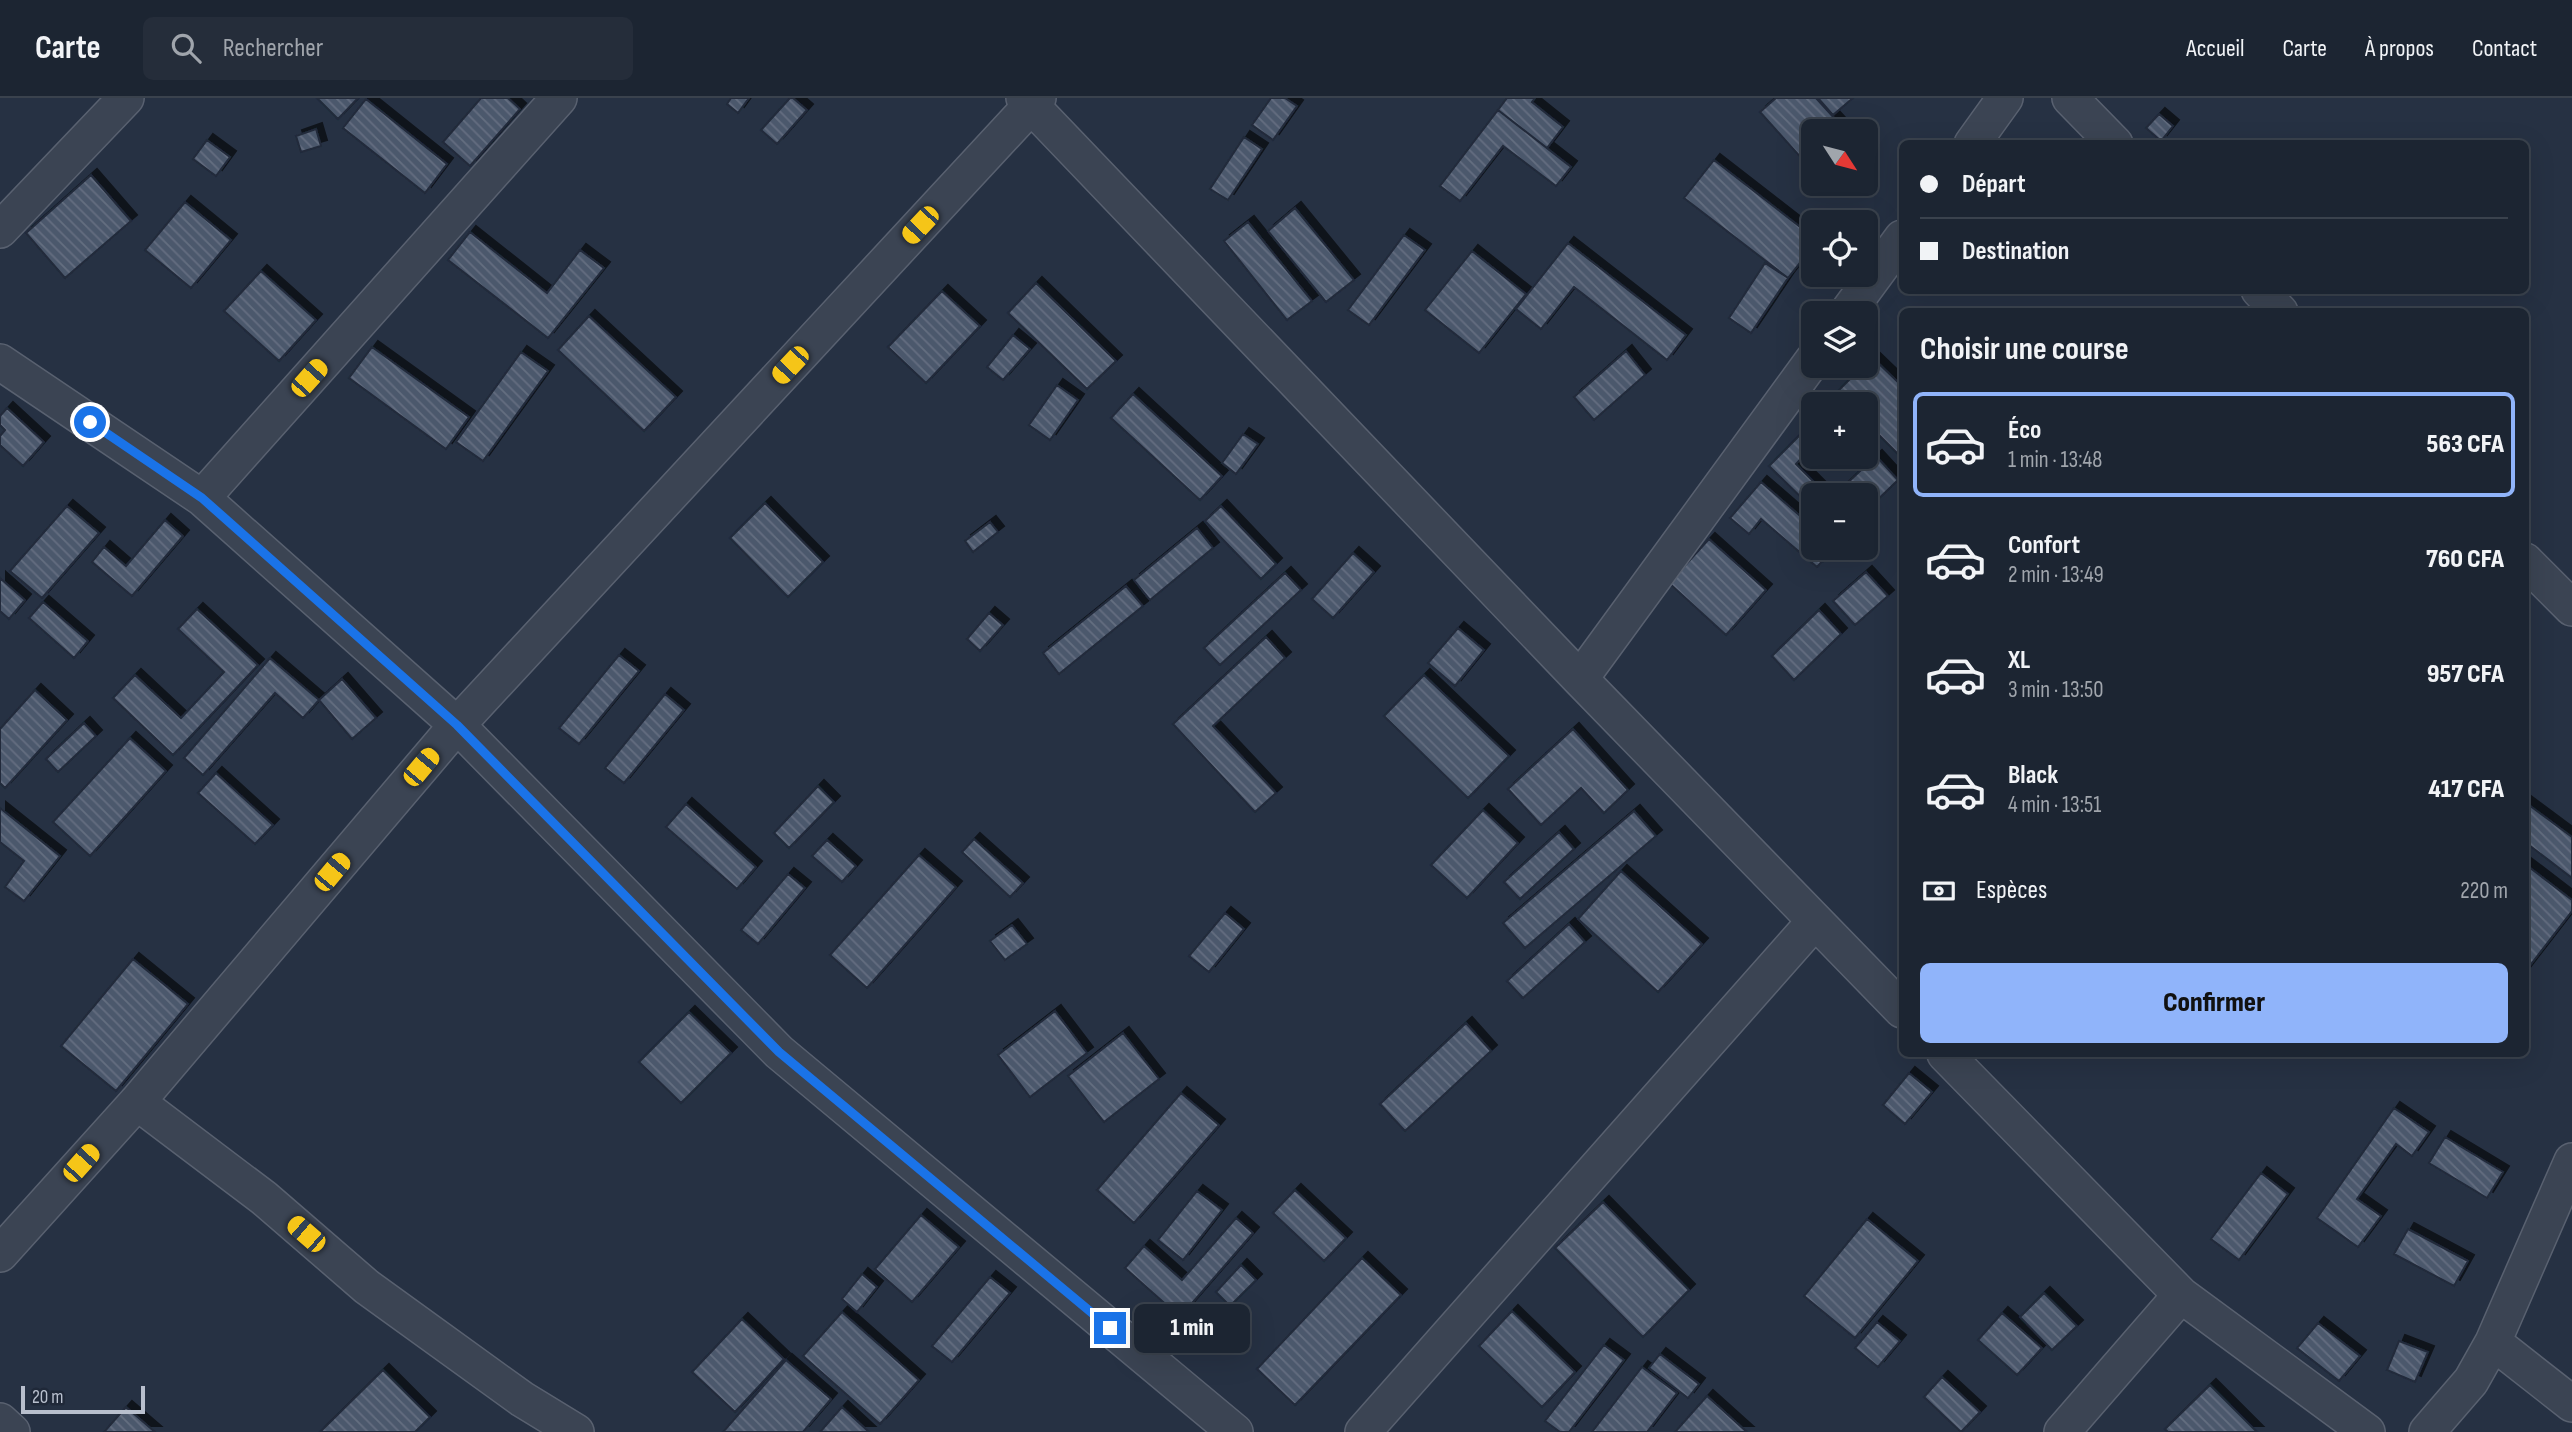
<!DOCTYPE html>
<html lang="fr">
<meta charset="utf-8">
<style>
body{margin:0;font-family:"Sofia Sans Condensed",sans-serif;background:#252d3a;color:#f1f3f6;height:100vh;display:flex;flex-direction:column;font-size:26px;white-space:nowrap}
*{box-sizing:border-box;margin:0}
p{font-size:23px;color:#a0a5ac}
.icon{flex:none;width:38px;height:38px;fill:none;stroke:currentColor;stroke-width:2;stroke-linecap:round;stroke-linejoin:round}
.map{position:relative;flex:1;overflow:hidden}
.side{position:absolute;left:1899px;top:210px;width:630px;height:749px;display:flex;flex-direction:column;background:#1c2532;border-radius:10px;box-shadow:0 7px 28px #0002,0 0 0 2px #3a424d}
.side>*{flex:none}
.guide{position:absolute;left:1899px;top:42px;width:630px;height:154px;border-radius:10px;box-shadow:0 7px 28px #0002,0 0 0 2px #3a424d;display:grid;align-content:center;height:154px;padding:0 21px;background:#1c2532}
.needle{width:46px;rotate:126deg}
.tools{position:absolute;left:1801px;top:21px;display:grid;gap:14px}
.tools a{display:grid;place-items:center;width:77px;height:77px;border-radius:10px;background:#1c2532;box-shadow:0 7px 28px #0002,0 0 0 2px #3a424d;font-size:35px}
.scale{position:absolute;left:21px;bottom:18px;width:124px;box-sizing:border-box;padding-left:7px;border:4px solid #b8bfcd;border-top:0;font-size:19px;line-height:24px;white-space:nowrap;color:#b8bfcd;-webkit-text-stroke:5px #1f2838;paint-order:stroke}
.end{position:absolute;width:32px;height:32px;margin:-16px;border:9px solid #1a73e8;background:#fff;box-shadow:0 0 0 4px #fff}
.from{border-radius:50%}
.bubble{position:absolute;height:49px;border-radius:10px;background:#1c2532;box-shadow:0 7px 28px #0002,0 0 0 2px #3a424d;font-size:23px;font-weight:800;line-height:49px;text-align:center}
.car{position:absolute;width:21px;height:42px;margin:-21px -10px;border-radius:9px;box-shadow:0 0 5px 2px #0007;background:linear-gradient(#f5c518 24%,#345 0 40%,#f5c518 0 76%,#345 0 86%,#f5c518 0)}
.guide b{display:flex;align-items:center;gap:24px;height:66px;font-size:26px}
.guide b+b{border-top:2px solid #3a424d}
.guide i{width:18px;height:18px;background:#f1f3f6}
ul{padding:0;list-style:none}
li{display:flex;align-items:center;gap:21px;height:105px;margin:0 14px 10px;padding:0 7px;border:4px solid transparent;border-radius:10px}
li div{flex:1}
li b{display:block;font-size:26px}
li em{font-style:normal;font-weight:800}
li.on{border-color:#90b4fa}
li>.icon{width:63px;height:63px;stroke-width:1.5}
h2{padding:0 21px;font-size:32px;line-height:84px}
.pay{display:flex;align-items:center;gap:18px;height:77px;padding:0 21px;font-size:26px}
.pay p{margin-inline-start:auto}
.button{display:flex;gap:14px;margin-top:auto;padding:14px 21px}
.button a{flex:1;height:80px;border-radius:10px;background:#90b4fa;color:#111;font-size:28px;font-weight:800;line-height:80px;text-align:center}
header{display:flex;align-items:center;gap:42px;box-sizing:border-box;height:98px;padding:0 35px;background:#1c2532;border-bottom:2px solid #3a424d}
header strong{font-size:33px}
nav{display:flex;gap:38px;margin-inline-start:auto;font-size:24px}
.search{width:490px;height:63px;background:#252d3a;display:flex;align-items:center;gap:18px;box-sizing:border-box;padding:0 24px;border-radius:10px;color:#a0a5ac;font-size:26px}
.map>svg:first-child{display:block}
.building{fill:url(#building-back-hatch);stroke:#212a3a;stroke-width:2;filter:url(#shadow)}
.lines{fill:none;stroke-linecap:round;stroke-linejoin:round}
.minor-casing{stroke:#596170;stroke-width:38}
.minor{stroke:#3b4453;stroke-width:35}
.route{stroke:#1a73e8;stroke-width:9}
</style>
<header>
<strong>Carte</strong>
<div class="search"><svg class="icon" aria-label="search" viewBox="0 0 24 24"><circle cx="10" cy="10" r="6"/><path d="M15 15l6 6"/></svg>Rechercher</div>
<nav><a>Accueil</a><a>Carte</a><a>À propos</a><a>Contact</a></nav>
</header>
<div class="map">
<svg width="2572" height="1334" viewBox="0 0 2572 1334">
<defs>
<pattern id="building-back-hatch" width="6" height="6" patternUnits="userSpaceOnUse" patternTransform="scale(1.75)"><rect width="6" height="6" fill="#4c586c"/><path d="M-1 5l2 2M0 0l6 6M5-1l2 2" fill="none" stroke="#646e80"/></pattern>
<filter id="shadow"><feDropShadow dx="6" dy="-6" stdDeviation="0" flood-color="#0009"/></filter>
</defs>
<rect width="100%" height="100%" fill="#263143"/>
<path class="building" d="M317 0H358L338 21Z
M481 0H508L520 11 470 68 443 44Z
M731 0H749L738 15 727 6Z
M790 0H793L807 12 777 46 761 32Z
M1271 0H1285L1297 8 1273 42 1252 27Z
M1507 0H1535L1532 4 1563 29 1547 50 1498 12Z
M1776 0H1816L1846 33H1813V73L1760 14Z
M1818 0H1853L1833 17Z
M366 1 447 66 425 95 343 30Z
M1498 12 1571 69 1556 88 1503 48 1460 103 1440 88Z
M2159 16 2173 28 2161 43 2146 30Z
M316 31 321 48 301 54 296 38Z
M1244 39 1262 51 1228 102 1210 91Z
M207 42 230 59 216 78 193 61Z
M1714 62 1813 139V148L1788 180 1684 100Z
M91 77 131 123 65 180 26 135Z
M185 104 231 142 191 190 145 152Z
M1295 110 1354 182 1326 204 1268 133Z
M1248 124 1312 203 1287 222 1224 143Z
M470 134 547 195 580 152 604 170 548 240 448 162Z
M1404 137 1425 152 1369 227 1348 212Z
M1568 145 1686 237 1667 262 1574 189 1541 231 1516 211Z
M1472 153 1526 196 1479 255 1425 212Z
M1765 165 1788 180 1751 235 1729 220Z
M261 173 316 222 279 263 224 213Z
M1036 185 1116 263 1087 291 1008 215Z
M942 193 980 228 926 285 888 249Z
M589 218 676 299 644 333 558 252Z
M1013 237 1030 251 1003 282 987 269Z
M372 249 469 319 446 351 349 280Z
M1626 253 1645 277 1594 322 1574 299Z
M521 254 548 273 483 363 456 344Z
M1872 259 1902 288V360L1866 324V306H1848L1836 295Z
M1057 287 1078 302 1050 342 1029 327Z
M1133 296 1222 378 1200 402 1111 320Z
M7 310 44 344 23 368 0 347V338L5 332 0 327V318Z
M1802 335 1813 348 1796 366 1825 395 1813 397V407L1811 409 1769 368Z
M1243 336 1258 346 1236 376 1222 365Z
M1876 358 1898 382 1866 413V397H1848L1842 390Z
M1761 384 1813 429V450H1834L1817 469 1761 421 1749 436 1730 420Z
M765 405 823 464 788 499 730 440Z
M67 408 99 435 42 500 10 473Z
M1221 408 1276 466 1261 481 1205 423Z
M165 422 183 438 132 498 92 464 104 449 126 468Z
M990 424 998 434 973 454 965 443Z
M1197 430 1213 450 1150 502 1134 482Z
M1709 441 1766 492 1726 537 1669 485Z
M1353 455 1374 474 1333 520 1312 501Z
M1866 474 1888 498 1855 527 1833 503Z
M1285 475 1301 492 1220 567 1204 550Z
M0 480 25 502 9 521 0 513Z
M1126 488 1143 508 1059 576 1043 555Z
M43 504 88 543 74 560 29 520Z
M197 511 258 567 173 657 113 600 135 577 181 620 224 574 178 531Z
M1819 512 1841 536 1794 582 1772 558Z
M989 515 1003 527 980 553 967 541Z
M1458 530 1484 552 1455 588 1428 565Z
M1266 539 1285 560 1213 628 1276 695 1255 714 1173 626Z
M619 557 639 573 579 646 559 630Z
M270 560 319 602 303 620 275 595 203 677 184 660Z
M1424 577 1509 658 1468 700 1384 618Z
M342 581 376 620 352 641 319 602Z
M35 592 67 622 5 690 0 685V631Z
M665 596 684 612 624 685 605 670Z
M84 625 96 638 58 674 46 661Z
M1573 631 1628 692 1604 715 1581 690 1541 727 1508 691Z
M130 640 166 673 90 758 53 724Z
M216 675 273 727 255 746 198 695Z
M818 688 834 704 789 750 774 735Z
M2525 704 2572 739V780L2525 744Z
M686 706 756 769 737 791 666 729Z
M0 710 60 758 24 803 5 789 24 763 0 744Z
M1483 712 1518 745 1467 800 1431 767Z
M1634 713 1656 738 1525 850 1503 825Z
M1559 734 1574 751 1520 801 1504 784Z
M974 741 1023 785 1010 799 962 754Z
M827 742 856 768 842 784 812 758Z
M919 757 956 789 867 890 830 857Z
M2525 766 2572 802V813L2525 874Z
M1621 773 1702 846 1658 894 1578 821Z
M788 776 805 790 758 846 741 832Z
M1225 815 1244 831 1209 874 1189 858Z
M1569 826 1585 844 1523 900 1507 883Z
M1012 827 1027 846 1005 862 990 843Z
M133 861 188 906 116 993 61 948Z
M1055 913 1087 955 1030 999 998 957Z
M689 914 731 955 681 1005 639 964Z
M1466 925 1491 953 1405 1033 1380 1006Z
M1123 935 1159 981 1104 1024 1068 978Z
M1909 975 1932 994 1905 1026 1883 1007Z
M1181 995 1219 1027 1134 1125 1097 1092Z
M2394 1010 2429 1034 2412 1058 2396 1046 2357 1101 2381 1118 2358 1149 2317 1120Z
M2445 1039 2503 1074 2487 1100 2429 1065Z
M2261 1075 2288 1096 2239 1162 2211 1141Z
M1295 1092 1346 1140 1324 1163 1273 1115Z
M1197 1093 1222 1112 1183 1162 1158 1142Z
M1603 1104 1689 1192 1643 1239 1555 1150Z
M921 1117 959 1149 912 1204 875 1171Z
M1236 1120 1253 1135 1180 1219 1125 1170 1144 1148 1182 1182Z
M1867 1121 1918 1163 1855 1240 1804 1198Z
M2408 1131 2468 1163 2454 1188 2394 1156Z
M1362 1160 1401 1197 1295 1307 1257 1271Z
M1241 1167 1256 1182 1230 1208 1216 1194Z
M862 1176 877 1189 857 1214 842 1201Z
M990 1179 1010 1195 952 1264 932 1248Z
M2044 1195 2077 1228 2052 1252 2020 1219Z
M1512 1213 1575 1274 1542 1309 1479 1248Z
M842 1214 919 1282 880 1326 803 1258Z
M2002 1215 2042 1250 2017 1277 1978 1242Z
M742 1221 784 1261 735 1314 692 1274Z
M1877 1224 1900 1243 1878 1269 1855 1250Z
M2318 1225 2360 1258 2339 1283 2297 1250Z
M2399 1243 2428 1254 2415 1284 2387 1272Z
M1604 1247 1624 1262 1569 1334H1560L1545 1323Z
M1660 1256 1699 1286 1688 1300 1649 1270Z
M786 1262 831 1301 803 1334H723Z
M1642 1269 1677 1295 1647 1334H1592Z
M383 1272 430 1319 415 1334H320Z
M1942 1279 1980 1314 1961 1334 1924 1299Z
M2210 1287 2257 1334H2168L2165 1331Z
M1707 1298 1747 1334H1675Z
M126 1309 155 1334H104Z
M842 1309 869 1334H820Z"/>
<g class="lines">
<defs>
<path id="minor" d="M1024 0 1580 581 1902 912
M2070 0 2115 46
M1972 46 2005 0
M0 132 126 0
M2259 192 2280 214
M1847 215 1902 140
M0 264 202 400 457 627 779 954 1235 1334
M202 400 559 0
M2525 463 2572 510
M1580 581 1813 262
M1945 956 2181 1197 2367 1334
M137 1004 264 1100 367 1189 522 1301 576 1334
M0 1156 137 1004 457 627 1038 0
M2493 1244 2572 1306
M0 1323 12 1334
M1363 1334 1815 823
M2062 1334 2181 1197
M2427 1334 2471 1283 2493 1244 2572 1063"/>
</defs>
<use href="#minor" class="minor-casing"/>
<use href="#minor" class="minor"/>
</g>
<g class="lines">
<path class="route" d="M90 324 202 400 457 627 779 954 1110 1230"/>
</g>
</svg>
<div class="tools">
<a><svg class="needle" viewBox="-14 -14 28 28"><path d="M0-13l5 13h-10z" fill="#e53935"/><path d="M0 13l5-13h-10z" fill="#a0a5ac"/></svg></a>
<a><svg class="icon" aria-label="locate" viewBox="0 0 24 24"><circle cx="12" cy="12" r="6"/><path d="M12 2v4M12 18v4M2 12h4M18 12h4"/></svg></a>
<a><svg class="icon" aria-label="layers" viewBox="0 0 24 24"><path d="M12 4l9 5-9 5-9-5zM3 14l9 5 9-5"/></svg></a>
<a>+</a>
<a>−</a>
</div>
<div class="scale">20 m</div>
<i class="end from" style="left:90px;top:324px"></i>
<i class="end" style="left:1110px;top:1230px"></i>
<div class="bubble" style="left:1134px;top:1206px;width:116px">1 min</div>
<i class="car" style="left:920px;top:127px;rotate:223deg"></i>
<i class="car" style="left:790px;top:267px;rotate:223deg"></i>
<i class="car" style="left:309px;top:280px;rotate:42deg"></i>
<i class="car" style="left:421px;top:669px;rotate:40deg"></i>
<i class="car" style="left:332px;top:774px;rotate:40deg"></i>
<i class="car" style="left:81px;top:1065px;rotate:42deg"></i>
<i class="car" style="left:306px;top:1136px;rotate:311deg"></i>
<div class="guide">
<b><i class="from"></i>Départ</b>
<b><i></i>Destination</b>
</div>
<section class="side">
<h2>Choisir une course</h2>
<ul>
<li class="on"><svg class="icon" aria-label="car" viewBox="0 0 24 24"><path d="M5 17H2v-5l4-1 3-4h7l3 4 3 1v5h-3M9 17h6M6 11h13"/><circle cx="7" cy="17" r="2"/><circle cx="17" cy="17" r="2"/></svg><div><b>Éco</b><p>1 min · 13:48</p></div><em>563 CFA</em></li>
<li><svg class="icon" aria-label="car" viewBox="0 0 24 24"><path d="M5 17H2v-5l4-1 3-4h7l3 4 3 1v5h-3M9 17h6M6 11h13"/><circle cx="7" cy="17" r="2"/><circle cx="17" cy="17" r="2"/></svg><div><b>Confort</b><p>2 min · 13:49</p></div><em>760 CFA</em></li>
<li><svg class="icon" aria-label="car" viewBox="0 0 24 24"><path d="M5 17H2v-5l4-1 3-4h7l3 4 3 1v5h-3M9 17h6M6 11h13"/><circle cx="7" cy="17" r="2"/><circle cx="17" cy="17" r="2"/></svg><div><b>XL</b><p>3 min · 13:50</p></div><em>957 CFA</em></li>
<li><svg class="icon" aria-label="car" viewBox="0 0 24 24"><path d="M5 17H2v-5l4-1 3-4h7l3 4 3 1v5h-3M9 17h6M6 11h13"/><circle cx="7" cy="17" r="2"/><circle cx="17" cy="17" r="2"/></svg><div><b>Black</b><p>4 min · 13:51</p></div><em>417 CFA</em></li>
</ul>
<div class="pay"><svg class="icon" aria-label="cash" viewBox="0 0 24 24"><path d="M3 7h18v10H3z"/><circle cx="12" cy="12" r="2"/></svg>Espèces<p>220 m</p></div>
<div class="button"><a>Confirmer</a></div>
</section>
</div>
